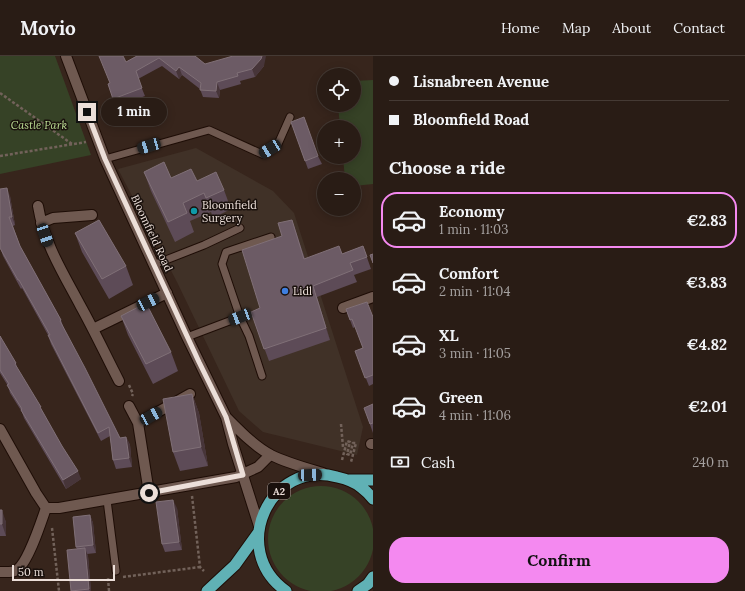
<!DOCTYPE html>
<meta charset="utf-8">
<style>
body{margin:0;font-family:Lora,serif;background:#31251e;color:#f1f3f6;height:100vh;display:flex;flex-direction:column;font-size:15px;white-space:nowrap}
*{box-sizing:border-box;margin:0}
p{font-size:13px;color:#a5a1a0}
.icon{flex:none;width:22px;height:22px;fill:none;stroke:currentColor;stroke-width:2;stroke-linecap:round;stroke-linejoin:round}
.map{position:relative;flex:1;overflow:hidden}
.side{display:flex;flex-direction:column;background:#291c15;width:372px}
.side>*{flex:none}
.hud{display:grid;align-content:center;height:88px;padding:0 16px;background:#291c15}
.buttons{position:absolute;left:317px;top:12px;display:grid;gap:8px}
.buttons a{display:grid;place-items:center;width:44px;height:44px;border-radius:50%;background:#291c15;box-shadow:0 2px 10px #0003,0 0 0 1px #453a34;font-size:20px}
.scale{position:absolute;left:12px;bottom:10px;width:103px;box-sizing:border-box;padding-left:4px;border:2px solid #ecdfd9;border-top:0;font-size:11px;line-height:14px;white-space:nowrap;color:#ecdfd9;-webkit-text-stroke:3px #19100c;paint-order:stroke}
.end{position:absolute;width:18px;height:18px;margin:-9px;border:5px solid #ecdfd9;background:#111;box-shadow:0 0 0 2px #111}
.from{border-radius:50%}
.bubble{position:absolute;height:28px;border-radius:14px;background:#291c15;box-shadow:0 2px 10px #0003,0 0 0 1px #453a34;font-size:13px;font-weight:700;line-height:28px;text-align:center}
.car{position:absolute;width:12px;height:24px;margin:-12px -6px;border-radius:5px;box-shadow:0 0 3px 1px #0007;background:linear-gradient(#222 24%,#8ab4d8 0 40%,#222 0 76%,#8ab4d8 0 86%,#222 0)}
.hud b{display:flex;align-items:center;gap:14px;height:38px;font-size:15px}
.hud b+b{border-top:1px solid #453a34}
.hud i{width:10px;height:10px;background:#f1f3f6}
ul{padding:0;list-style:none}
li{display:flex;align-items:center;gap:12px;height:56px;margin:0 8px 6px;padding:0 8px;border:2px solid transparent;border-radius:16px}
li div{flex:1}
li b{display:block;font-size:15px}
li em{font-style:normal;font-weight:700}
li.selected{border-color:#f489f0}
li>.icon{width:36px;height:36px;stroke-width:1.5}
h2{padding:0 16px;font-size:18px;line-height:48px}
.pay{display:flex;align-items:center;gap:10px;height:44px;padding:0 16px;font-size:15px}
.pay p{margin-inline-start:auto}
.primary-button{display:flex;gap:8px;margin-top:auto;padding:8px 16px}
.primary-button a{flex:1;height:46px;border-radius:16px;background:#f489f0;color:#111;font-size:16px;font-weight:700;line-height:46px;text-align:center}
header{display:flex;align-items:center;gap:24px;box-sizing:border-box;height:56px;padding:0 20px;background:#291c15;border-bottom:1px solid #453a34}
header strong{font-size:19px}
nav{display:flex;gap:22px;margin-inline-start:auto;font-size:14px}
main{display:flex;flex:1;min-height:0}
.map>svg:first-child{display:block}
.commercial{fill:#403127}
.green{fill:#364226}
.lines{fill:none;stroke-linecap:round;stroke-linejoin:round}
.service-casing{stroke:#1e0d06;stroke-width:9}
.minor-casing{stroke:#1e0d06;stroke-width:12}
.tertiary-casing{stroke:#1e0d06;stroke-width:12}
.trunk-casing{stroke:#1e0d06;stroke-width:13}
.path{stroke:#72625a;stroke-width:2.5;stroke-dasharray:3 2;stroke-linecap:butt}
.service{stroke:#6f5950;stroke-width:7}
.minor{stroke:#6f5950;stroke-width:10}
.tertiary{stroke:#6f5950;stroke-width:10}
.trunk{stroke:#60b1b5;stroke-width:11}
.wall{fill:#5d4b57}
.shaded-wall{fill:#473539}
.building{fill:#6c5b65;stroke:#807077}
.route{stroke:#ecdfd9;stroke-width:5}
.culture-dot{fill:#0f9aa8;stroke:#19100c;stroke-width:1.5}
.shop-dot{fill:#3f7fe0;stroke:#19100c;stroke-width:1.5}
.labels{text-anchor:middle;stroke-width:3;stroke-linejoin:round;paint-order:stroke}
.shield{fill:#19100c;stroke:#ada19c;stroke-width:1}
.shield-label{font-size:10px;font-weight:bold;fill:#ecdfd9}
.park-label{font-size:11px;font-style:italic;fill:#bcde94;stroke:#19100c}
.poi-label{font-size:11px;fill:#ecdfd9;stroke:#19100c;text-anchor:start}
.street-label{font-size:11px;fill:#ecdfd9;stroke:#19100c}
</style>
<header>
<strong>Movio</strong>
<nav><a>Home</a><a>Map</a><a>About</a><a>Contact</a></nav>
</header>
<main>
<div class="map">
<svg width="373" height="535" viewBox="0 0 373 535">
<rect width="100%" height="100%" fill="#37251c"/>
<path class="commercial" d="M196 92 273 135 294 157 363 371 357 399 263 376 239 355 177 226 118 113Z"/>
<path class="green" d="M0 0H55L91 99 0 118Z
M373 24V128L354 130V123H345L343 101H354V71H340L338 49H354V25Z
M268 483a53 53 0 1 1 106 0a53 53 0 1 1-106 0Z"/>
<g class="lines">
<defs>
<path id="service" d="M105 103 209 74 262 98 278 88 290 61
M153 209 204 189 240 172
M240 261 222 208 226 196 271 181
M187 281 240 261 249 280 262 320
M107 444 116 515"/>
<path id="minor" d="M38 150C44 187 63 217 80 249 94 274 106 300 119 325
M41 167 53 162 92 159
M343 252 373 241
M93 273 167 237
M129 350 138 367 149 437
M138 367 190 338
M0 373 36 437 46 452H59L236 421 258 411 270 399
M371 388H373
M0 516C6 516 14 517 18 513 29 504 41 466 46 452"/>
<path id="tertiary" d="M66 0 105 103 187 281 226 361 233 388 259 470
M226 361C240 375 254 390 271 399 287 407 306 412 323 417"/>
<path id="trunk" d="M349 424H373
M207 535 235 509 258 477
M286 535C228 494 270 402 337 421 346 423 355 426 362 432 366 435 370 439 373 443
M358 535 368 528 373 521"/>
</defs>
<use href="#service" class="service-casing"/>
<use href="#minor" class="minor-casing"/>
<use href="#tertiary" class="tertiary-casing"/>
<use href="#trunk" class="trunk-casing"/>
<path class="path" d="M0 37 72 88
M0 100 86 86
M129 329 133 338 132 340
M341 368 343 391 345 392
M342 404 347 385 350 386 347 398 350 399 353 387H356L351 406
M192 440 200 511 204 515
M52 472 59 535
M123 521 200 511
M109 535 108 522H110"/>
<use href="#service" class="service"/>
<use href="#minor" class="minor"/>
<use href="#tertiary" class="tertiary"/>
<use href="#trunk" class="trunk"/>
</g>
<path class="wall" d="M137 0 205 8 264 10 255 21 240 25 241 28 220 34 219 42 203 41 200 33 182 19 179 23 162 10 138 23 145 40 116 51 108 28 110 27 126 6Z
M291 66 318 100 322 108 308 113Z
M144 116 171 122 197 125 224 134 231 153 213 162 211 156 190 165 194 176 175 186 151 135Z
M10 140 15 169 13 170 20 190 61 264 64 273 120 382 126 381 130 389 132 411 116 413 113 404 110 380 101 385 51 288 48 279 22 232 21 233 3 200 0 191Z
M292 164 305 203 342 198 363 190 371 213 354 219 357 226 317 241 330 284 269 305 251 256 260 252 282 180Z
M75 177 126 210 133 229 109 243 82 196Z
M346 253 373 261V328L369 330 355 295 363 292 355 271 353 272Z
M121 260 171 296 178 315 153 328 128 279Z
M0 280 19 316 81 423 66 433 24 362 22 356 10 337 8 330 0 317Z
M192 338 199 357 208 410 180 415 173 396Z
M373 348V377L367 360Z
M177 452 182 494 165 496 162 488Z
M0 454 6 466V480H0V485Z
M90 459 93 467 96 497 87 498 88 500 91 535H71L77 493 76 491Z"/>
<path class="shaded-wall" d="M262 0H266L264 10 255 21 252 13Z
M179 11 182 19 179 23 176 15Z
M217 26 220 34 219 42 216 35Z
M7 132 10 140 15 169 12 161Z
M292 164 296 175 308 214 304 203Z
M313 230 317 241 330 284 326 272Z
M16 307 19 316 15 308Z
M192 338 199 357 208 410 201 391Z
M126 381 130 389 132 411 129 402Z
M78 415 81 423 66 433 63 424Z
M173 444 177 452 182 494 179 486Z
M2 454 6 466V480L2 468Z
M90 459 93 467 96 497 93 489Z
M85 492 88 500 91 535H90L89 533Z"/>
<path class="building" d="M99 0H123L126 6 137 0H195L205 8 233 0H262L261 3 252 13 237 17 238 20 217 26 216 35 200 34 201 27 179 11 176 15 159 2 136 15 142 32 113 43 108 28 110 27Z
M304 61 318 100 305 105 291 66Z
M164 106 171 122 191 113 197 125 216 116 224 134 206 142 204 137 183 147 187 157 168 166 144 116Z
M7 132 12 161H9L20 190 61 264 60 265 85 312 120 382 126 381 129 402 113 404 109 371 98 377 48 279H50L19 224H18L0 192V133Z
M99 164 126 210 102 223 75 177Z
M292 164 304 203 339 190 342 198 363 190 367 201 350 207 353 214 313 230 326 272 264 293 251 256 260 252 242 194 282 180 278 167Z
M373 198V207L370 199Z
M367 246 373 261V319L365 322 355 295 363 292 352 263 350 264 346 253Z
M146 247 171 296 146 308 121 260Z
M0 280 16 307 15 308 41 351H40L62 390 78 415 63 424 21 354 22 353 7 329 9 328 0 314Z
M192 338 201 391 173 396 163 343Z
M373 348V367L370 368 364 352Z
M173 444 179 486 162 488 156 446Z
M0 454H2V468H0Z
M90 459 93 489 76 491 73 461Z
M85 492 89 533 71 535 67 494Z"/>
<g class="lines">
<path class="route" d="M87 56 105 103 199 306 226 361 243 419 149 437"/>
</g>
<circle class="culture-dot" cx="194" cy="155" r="4"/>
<circle class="shop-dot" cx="285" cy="235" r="4"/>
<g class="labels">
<rect class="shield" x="268" y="427" width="22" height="16" rx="3"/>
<g class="shield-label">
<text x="279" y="439">A2</text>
</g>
<g class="park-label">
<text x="39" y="73">Castle Park</text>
</g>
<g class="poi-label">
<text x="202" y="153">Bloomfield<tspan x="202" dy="13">Surgery</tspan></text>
<text x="293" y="239">Lidl</text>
</g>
<g class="street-label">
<text transform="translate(152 177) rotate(65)" y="4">Bloomfield Road</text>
</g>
</g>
</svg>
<div class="buttons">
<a><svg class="icon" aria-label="locate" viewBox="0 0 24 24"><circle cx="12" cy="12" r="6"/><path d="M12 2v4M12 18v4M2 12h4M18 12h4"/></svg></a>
<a>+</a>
<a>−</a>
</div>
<div class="scale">50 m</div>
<i class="end from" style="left:149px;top:437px"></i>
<i class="end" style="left:87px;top:56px"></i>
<div class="bubble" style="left:101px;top:42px;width:66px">1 min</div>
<i class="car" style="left:149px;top:90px;rotate:254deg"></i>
<i class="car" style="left:270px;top:93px;rotate:238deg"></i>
<i class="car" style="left:45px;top:179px;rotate:161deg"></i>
<i class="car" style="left:148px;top:246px;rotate:64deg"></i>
<i class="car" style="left:240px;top:261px;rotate:249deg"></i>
<i class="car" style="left:151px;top:360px;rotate:61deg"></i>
<i class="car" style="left:310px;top:419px;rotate:88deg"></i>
</div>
<section class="side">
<div class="hud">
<b><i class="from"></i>Lisnabreen Avenue</b>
<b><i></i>Bloomfield Road</b>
</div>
<h2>Choose a ride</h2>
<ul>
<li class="selected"><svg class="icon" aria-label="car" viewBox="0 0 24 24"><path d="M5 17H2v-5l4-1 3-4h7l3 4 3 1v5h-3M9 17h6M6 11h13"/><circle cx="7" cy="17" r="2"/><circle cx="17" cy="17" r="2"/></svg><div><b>Economy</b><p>1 min · 11:03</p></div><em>€2.83</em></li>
<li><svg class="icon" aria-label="car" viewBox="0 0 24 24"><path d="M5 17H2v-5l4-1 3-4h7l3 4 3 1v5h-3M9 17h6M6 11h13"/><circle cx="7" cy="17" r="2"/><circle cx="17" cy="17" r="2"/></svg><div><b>Comfort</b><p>2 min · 11:04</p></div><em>€3.83</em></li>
<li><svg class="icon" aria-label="car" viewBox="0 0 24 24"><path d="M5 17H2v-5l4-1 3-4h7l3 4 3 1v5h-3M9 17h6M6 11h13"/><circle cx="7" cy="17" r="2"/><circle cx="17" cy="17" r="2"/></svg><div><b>XL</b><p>3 min · 11:05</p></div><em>€4.82</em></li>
<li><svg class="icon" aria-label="car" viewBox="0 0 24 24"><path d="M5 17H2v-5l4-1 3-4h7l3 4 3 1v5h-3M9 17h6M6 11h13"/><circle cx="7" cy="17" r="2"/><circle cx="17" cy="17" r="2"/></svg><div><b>Green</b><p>4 min · 11:06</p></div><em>€2.01</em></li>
</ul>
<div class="pay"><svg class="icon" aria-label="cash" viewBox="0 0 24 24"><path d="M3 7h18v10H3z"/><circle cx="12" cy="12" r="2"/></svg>Cash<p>240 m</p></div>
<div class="primary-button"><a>Confirm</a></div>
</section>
</main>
